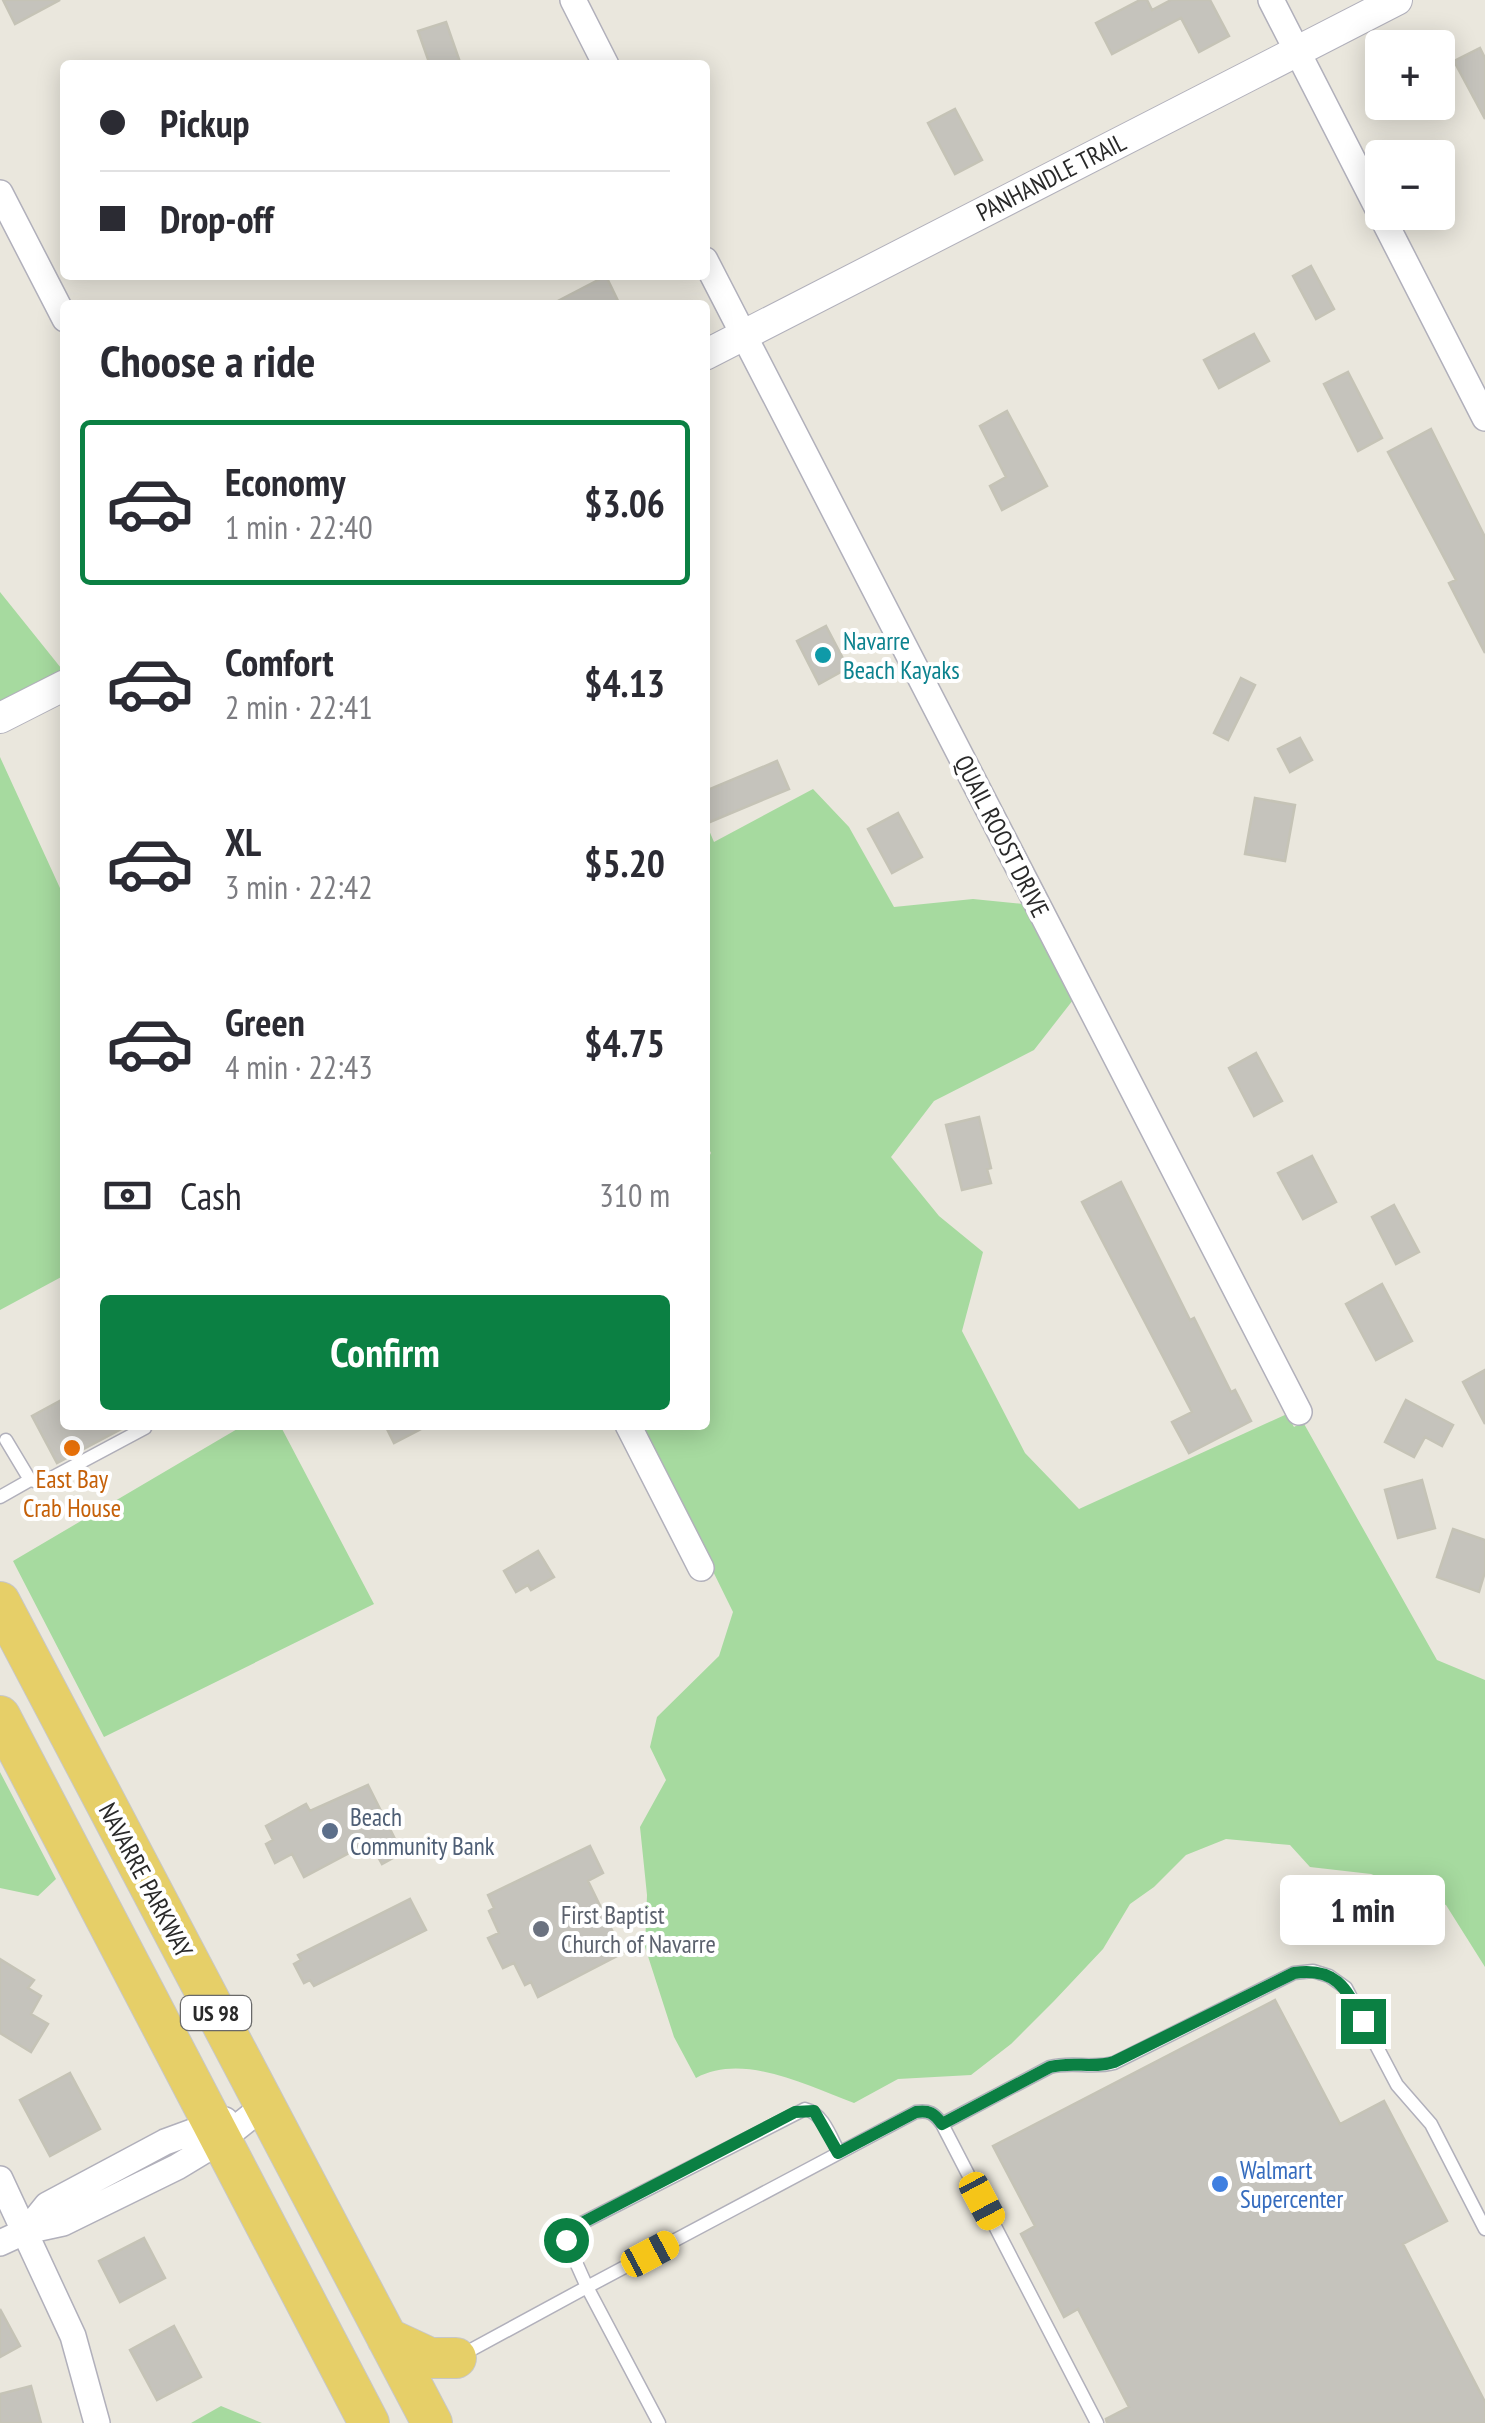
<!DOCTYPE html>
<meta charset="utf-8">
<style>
body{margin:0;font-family:"PT Sans Narrow",sans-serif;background:#f7f7f7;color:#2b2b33;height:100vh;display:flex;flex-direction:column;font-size:38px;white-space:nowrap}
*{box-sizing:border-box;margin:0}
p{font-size:32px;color:#7c7c81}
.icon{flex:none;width:55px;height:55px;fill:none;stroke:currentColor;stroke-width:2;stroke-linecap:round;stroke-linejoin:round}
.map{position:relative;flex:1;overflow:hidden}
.sheet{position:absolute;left:60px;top:300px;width:650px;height:1130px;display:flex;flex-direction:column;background:#fff;border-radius:10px;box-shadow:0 5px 25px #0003}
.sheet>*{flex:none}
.top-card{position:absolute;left:60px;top:60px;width:650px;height:220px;border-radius:10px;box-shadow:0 5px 25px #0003;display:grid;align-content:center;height:220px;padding:0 40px;background:#fff}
.fabs{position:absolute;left:1365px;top:30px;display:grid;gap:20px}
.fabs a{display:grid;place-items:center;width:90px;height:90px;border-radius:10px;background:#fff;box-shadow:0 5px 25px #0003;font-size:50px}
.end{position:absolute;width:45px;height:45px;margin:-22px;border:12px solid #0b8043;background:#fff;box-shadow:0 0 0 5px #fff}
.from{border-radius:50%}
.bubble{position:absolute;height:70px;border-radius:10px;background:#fff;box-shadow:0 5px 25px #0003;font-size:32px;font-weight:700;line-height:70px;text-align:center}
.car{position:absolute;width:30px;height:60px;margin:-30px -15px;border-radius:12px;box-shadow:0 0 8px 2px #0007;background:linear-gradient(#f5c518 24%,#345 0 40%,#f5c518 0 76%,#345 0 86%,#f5c518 0)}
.top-card b{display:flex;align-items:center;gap:35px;height:95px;font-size:38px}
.top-card b+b{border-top:2px solid #e1e1e2}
.top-card i{width:25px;height:25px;background:#2b2b33}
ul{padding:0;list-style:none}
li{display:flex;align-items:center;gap:30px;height:165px;margin:0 20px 15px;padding:0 20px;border:5px solid transparent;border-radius:10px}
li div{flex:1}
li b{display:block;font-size:38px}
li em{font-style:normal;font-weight:700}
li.on{border-color:#0b8043}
li>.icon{width:90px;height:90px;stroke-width:1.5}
h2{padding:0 40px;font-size:45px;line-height:120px}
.pay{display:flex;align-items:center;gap:25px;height:110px;padding:0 40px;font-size:38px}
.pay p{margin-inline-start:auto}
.primary-button{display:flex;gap:20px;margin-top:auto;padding:20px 40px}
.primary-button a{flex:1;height:115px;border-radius:10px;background:#0b8043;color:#fff;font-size:40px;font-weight:700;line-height:115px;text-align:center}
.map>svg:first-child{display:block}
.green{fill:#a6da9f}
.building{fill:#c5c3bc;stroke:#c5c3b6;stroke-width:2.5}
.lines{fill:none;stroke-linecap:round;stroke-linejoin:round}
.service-casing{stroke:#b1b0bb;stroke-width:15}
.minor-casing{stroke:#b1b0bb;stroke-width:28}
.tertiary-casing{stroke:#b1b0bb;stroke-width:32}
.trunk-casing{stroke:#c7c7c7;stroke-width:42}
.service{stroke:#fff;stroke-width:12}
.minor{stroke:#fff;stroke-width:25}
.tertiary{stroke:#fff;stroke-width:30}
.trunk{stroke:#e6cf68;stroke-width:40}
.route{stroke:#0b8043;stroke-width:12}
.culture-dot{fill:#0f9aa8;stroke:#fff;stroke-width:4}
.food-dot{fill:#e8710a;stroke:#fff;stroke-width:4}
.service-dot{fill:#5c6f8a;stroke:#fff;stroke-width:4}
.worship-dot{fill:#6b7280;stroke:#fff;stroke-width:4}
.shop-dot{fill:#3f7fe0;stroke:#fff;stroke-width:4}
.labels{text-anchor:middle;stroke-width:8;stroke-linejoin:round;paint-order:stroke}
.shield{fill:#fff;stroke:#696969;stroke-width:2.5}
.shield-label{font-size:22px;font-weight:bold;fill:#292929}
.street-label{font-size:25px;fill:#292929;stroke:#fff}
.culture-label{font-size:25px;fill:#0d838f;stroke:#fff;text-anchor:start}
.food-label{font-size:25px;fill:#c56008;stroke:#fff}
.service-label{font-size:25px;fill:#4e5e75;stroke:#fff;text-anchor:start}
.worship-label{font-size:25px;fill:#5b616d;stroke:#fff;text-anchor:start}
.shop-label{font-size:25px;fill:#366cbe;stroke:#fff;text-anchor:start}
</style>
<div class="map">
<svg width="1485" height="2423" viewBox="0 0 1485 2423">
<rect width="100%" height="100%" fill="#eae7dd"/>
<path class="green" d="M0 592 65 673 0 706Z
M0 757 65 899V1275L0 1310Z
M813 789 849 827 894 907 973 899 1024 904 1073 1000 1034 1050 934 1101 891 1157 939 1216 983 1252 962 1331 1025 1453 1079 1509 1287 1414 1294 1427 1303 1422 1437 1660 1485 1680V1967L1446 1905 1371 1874 1310 1867 1290 1845 1226 1839 1186 1855 1154 1887 1130 1904 1103 1949 1054 2001 1011 2044 971 2075 898 2079 854 2103C808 2086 743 2052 696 2078L674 2037 645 1947 647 1895 640 1827 666 1780 650 1747 657 1717 719 1656 733 1612 641 1425H705V1164L711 1153 705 1141V821L714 842Z
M244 1425H280L374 1604 104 1737 13 1561Z
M0 1772 56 1879 38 1896 0 1888Z
M221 2406 262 2423H191Z"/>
<path class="building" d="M3 0H60L15 24Z
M1140 0H1147L1152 10 1171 0H1210L1229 36 1199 52 1181 18 1112 54 1096 23Z
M446 22 461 65H430L418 31Z
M1480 48 1485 58V119L1454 61Z
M955 109 982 160 955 174 928 123Z
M1311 266 1334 309 1316 319 1293 276Z
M606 276 620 305H550Z
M1254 334 1269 361 1219 388 1204 360Z
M1348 372 1382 438 1358 451 1324 384Z
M1007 411 1047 486 1002 510 990 486 1006 477 980 426Z
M1431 429 1485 537V653L1449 583 1456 580 1388 452Z
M826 626 848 668 819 684 797 641Z
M1241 678 1255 685 1228 740 1214 733Z
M1300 738 1312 760 1290 772 1278 749Z
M777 761 789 789 705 824V791Z
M1255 798 1295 805 1285 861 1245 854Z
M898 813 922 857 892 873 868 829Z
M1256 1053 1282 1101 1254 1116 1229 1068Z
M979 1117 991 1168 987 1169 991 1183 962 1190 946 1125Z
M1312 1156 1336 1202 1303 1219 1278 1173Z
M1121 1182 1190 1320 1194 1318 1231 1392 1235 1390 1251 1421 1189 1453 1172 1422 1192 1412 1082 1202Z
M1394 1205 1419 1252 1396 1264 1372 1217Z
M1382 1284 1412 1341 1376 1360 1346 1304Z
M1485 1370V1424L1463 1382Z
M65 1398V1425H129L57 1463 32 1416Z
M1406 1400 1453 1425 1442 1446 1425 1437 1414 1457 1385 1442Z
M385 1425H429L394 1443Z
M1422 1480 1435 1528 1398 1538 1385 1490Z
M1453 1529 1485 1540V1572L1479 1592 1437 1577Z
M538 1551 554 1577 531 1590 528 1585 516 1592 504 1571Z
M368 1785 402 1853 382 1864 370 1842 304 1877 292 1854 275 1863 266 1844 273 1840 266 1826 306 1804 310 1811Z
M590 1846 603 1873 588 1881 623 1953 538 1997 531 1982 525 1985 514 1963 503 1968 488 1938 499 1933 489 1911 494 1908 488 1895Z
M410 1899 426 1930 314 1986 310 1980 304 1983 294 1964 301 1960 298 1955Z
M0 1959 34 1980 28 1988 41 1996 31 2014 48 2024 31 2052 0 2033Z
M1275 2000 1340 2124 1384 2101 1447 2221 1403 2244 1485 2402V2423H1107L1106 2419 1129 2407 1078 2309 1064 2317 1021 2234 1035 2226 993 2146Z
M70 2073 100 2129 50 2156 20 2100Z
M144 2238 165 2278 120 2302 99 2261Z
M0 2309 20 2346 0 2357Z
M174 2326 201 2377 157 2400 130 2350Z
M31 2386 41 2423H0V2394Z"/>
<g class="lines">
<defs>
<path id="service" d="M30 1480 42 1483 145 1428 143 1425
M0 1497 30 1480 6 1440
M942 2124 1097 2423
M458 2357 587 2287 566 2240 580 2224 805 2109C823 2113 831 2138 839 2153
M659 2423 587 2287 916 2112C929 2110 934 2113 942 2124L1050 2067C1072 2061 1093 2069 1114 2063L1294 1973 1313 1971 1329 1976 1346 1988 1397 2085 1431 2124 1485 2229"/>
<path id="minor" d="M573 0 606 65
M1271 0 1485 418
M0 193 65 319
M705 260 1299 1412
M628 1425 701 1568
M0 2179 73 2336 97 2423
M26 2231 47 2205 165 2142 225 2120
M0 2243 26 2231 63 2223 177 2167 220 2141 265 2105"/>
<path id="tertiary" d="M705 355 1397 0
M0 718 65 685"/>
<path id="trunk" d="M0 1602 432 2423
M0 1716 369 2423
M387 2338 430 2358H456"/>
</defs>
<use href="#service" class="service-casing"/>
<use href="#minor" class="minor-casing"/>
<use href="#tertiary" class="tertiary-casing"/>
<use href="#trunk" class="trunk-casing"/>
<use href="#service" class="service"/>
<use href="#minor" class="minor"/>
<use href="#tertiary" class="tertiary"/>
<use href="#trunk" class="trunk"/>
</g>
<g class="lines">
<path class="route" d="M566 2240 580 2224 795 2112 814 2111 838 2153 916 2112C929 2110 934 2113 942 2124L1050 2067C1072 2061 1093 2069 1114 2062L1294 1973C1336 1967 1346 1988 1363 2021"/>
</g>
<circle class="culture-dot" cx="823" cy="655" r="10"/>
<circle class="food-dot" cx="72" cy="1448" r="10"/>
<circle class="service-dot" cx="330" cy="1831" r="10"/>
<circle class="worship-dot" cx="541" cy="1929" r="10"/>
<circle class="shop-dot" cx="1220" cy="2184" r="10"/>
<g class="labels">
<rect class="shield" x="181" y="1996" width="70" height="34" rx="8"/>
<g class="shield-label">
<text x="216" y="2021">US 98</text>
</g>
<g class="street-label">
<text transform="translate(1051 177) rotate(-27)" y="9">PANHANDLE TRAIL</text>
<text transform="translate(1002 836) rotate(63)" y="9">QUAIL ROOST DRIVE</text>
<text transform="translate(146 1880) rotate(62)" y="9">NAVARRE PARKWAY</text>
</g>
<g class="culture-label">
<text x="843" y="650">Navarre<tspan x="843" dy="29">Beach Kayaks</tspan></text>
</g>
<g class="food-label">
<text x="72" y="1488">East Bay<tspan x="72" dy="29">Crab House</tspan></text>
</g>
<g class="service-label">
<text x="350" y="1826">Beach<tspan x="350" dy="29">Community Bank</tspan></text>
</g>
<g class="worship-label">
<text x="561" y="1924">First Baptist<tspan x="561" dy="29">Church of Navarre</tspan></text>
</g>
<g class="shop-label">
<text x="1240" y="2179">Walmart<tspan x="1240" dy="29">Supercenter</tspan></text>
</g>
</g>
</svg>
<div class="fabs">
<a>+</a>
<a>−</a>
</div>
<i class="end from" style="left:566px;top:2240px"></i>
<i class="end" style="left:1363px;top:2021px"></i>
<div class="bubble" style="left:1280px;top:1875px;width:165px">1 min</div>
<i class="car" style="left:982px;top:2201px;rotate:152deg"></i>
<i class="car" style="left:650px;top:2254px;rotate:62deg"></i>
<div class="top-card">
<b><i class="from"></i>Pickup</b>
<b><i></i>Drop-off</b>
</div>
<section class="sheet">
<h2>Choose a ride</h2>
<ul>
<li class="on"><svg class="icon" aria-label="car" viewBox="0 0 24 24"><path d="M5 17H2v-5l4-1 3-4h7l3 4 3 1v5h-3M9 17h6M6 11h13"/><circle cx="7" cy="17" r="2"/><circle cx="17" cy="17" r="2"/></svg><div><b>Economy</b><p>1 min · 22:40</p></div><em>$3.06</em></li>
<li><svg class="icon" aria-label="car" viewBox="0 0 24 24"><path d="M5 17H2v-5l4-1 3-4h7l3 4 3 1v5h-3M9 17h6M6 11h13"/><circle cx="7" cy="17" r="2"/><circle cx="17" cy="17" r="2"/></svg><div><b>Comfort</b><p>2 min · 22:41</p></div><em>$4.13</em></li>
<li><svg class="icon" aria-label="car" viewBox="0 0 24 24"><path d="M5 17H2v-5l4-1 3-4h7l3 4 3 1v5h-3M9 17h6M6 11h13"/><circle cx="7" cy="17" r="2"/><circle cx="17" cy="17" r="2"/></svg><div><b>XL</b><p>3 min · 22:42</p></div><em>$5.20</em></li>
<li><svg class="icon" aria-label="car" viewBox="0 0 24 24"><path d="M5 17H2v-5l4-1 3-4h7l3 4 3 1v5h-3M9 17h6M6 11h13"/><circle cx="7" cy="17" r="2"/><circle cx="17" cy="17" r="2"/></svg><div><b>Green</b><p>4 min · 22:43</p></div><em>$4.75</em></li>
</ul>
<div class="pay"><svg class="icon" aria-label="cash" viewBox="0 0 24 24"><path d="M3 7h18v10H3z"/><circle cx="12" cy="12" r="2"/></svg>Cash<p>310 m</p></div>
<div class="primary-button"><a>Confirm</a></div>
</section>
</div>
